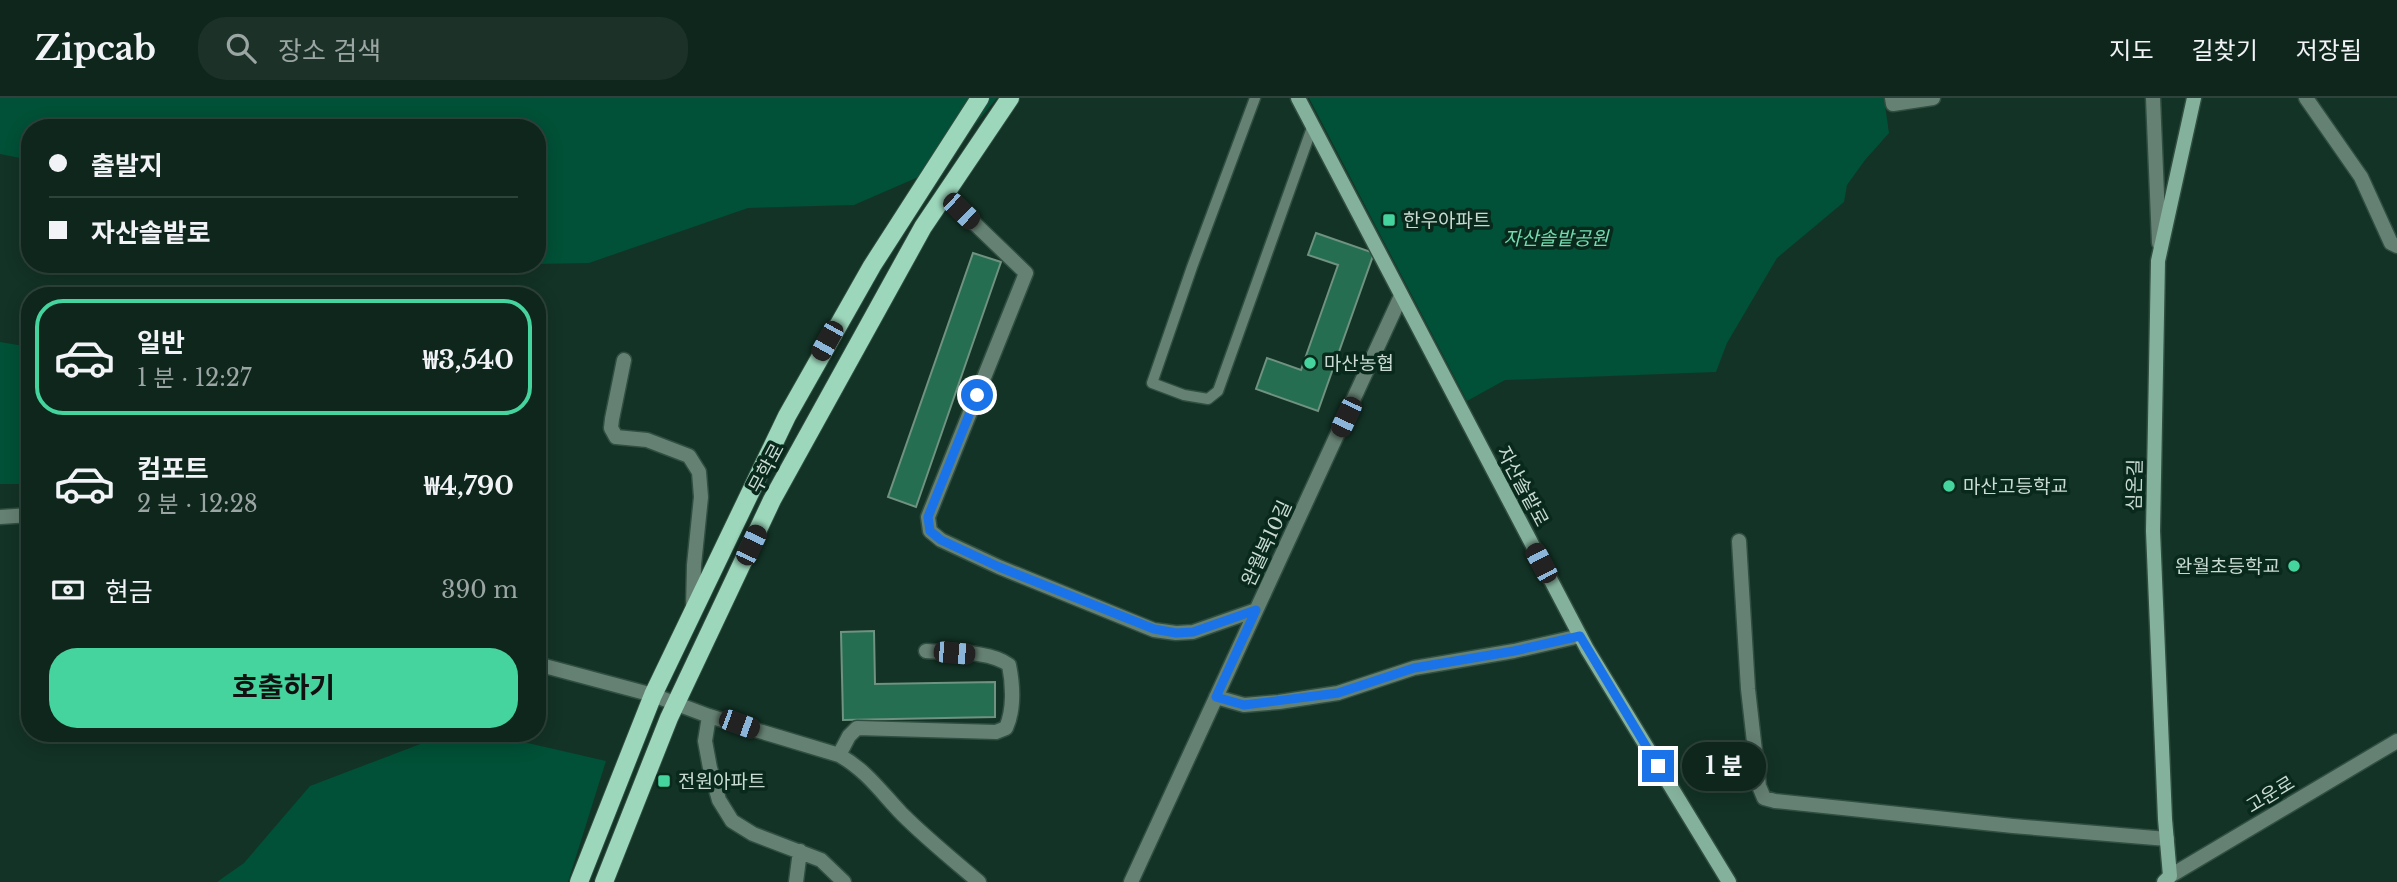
<!DOCTYPE html>
<html lang="ko">
<meta charset="utf-8">
<style>
body{margin:0;font-family:"Libre Baskerville","Noto Sans KR",serif;background:#1c3229;color:#f1f3f6;height:100vh;display:flex;flex-direction:column;font-size:26px;white-space:nowrap}
*{box-sizing:border-box;margin:0}
p{font-size:23px;color:#9ba5a3}
.icon{flex:none;width:38px;height:38px;fill:none;stroke:currentColor;stroke-width:2;stroke-linecap:round;stroke-linejoin:round}
.map{position:relative;flex:1;overflow:hidden}
.side{position:absolute;left:21px;top:189px;width:525px;height:455px;display:flex;flex-direction:column;background:#0e261c;border-radius:28px;box-shadow:0 4px 18px #0003,0 0 0 2px #2e433b}
.side>*{flex:none}
.hud{position:absolute;left:21px;top:21px;width:525px;height:154px;border-radius:28px;box-shadow:0 4px 18px #0003,0 0 0 2px #2e433b;display:grid;align-content:center;height:154px;padding:0 28px;background:#0e261c}
.end{position:absolute;width:32px;height:32px;margin:-16px;border:9px solid #1a73e8;background:#fff;box-shadow:0 0 0 4px #fff}
.from{border-radius:50%}
.bubble{position:absolute;height:49px;border-radius:24px;background:#0e261c;box-shadow:0 4px 18px #0003,0 0 0 2px #2e433b;font-size:23px;font-weight:700;line-height:49px;text-align:center}
.car{position:absolute;width:21px;height:42px;margin:-21px -10px;border-radius:9px;box-shadow:0 0 5px 2px #0007;background:linear-gradient(#222 24%,#8ab4d8 0 40%,#222 0 76%,#8ab4d8 0 86%,#222 0)}
.hud b{display:flex;align-items:center;gap:24px;height:66px;font-size:26px}
.hud b+b{border-top:2px solid #2e433b}
.hud i{width:18px;height:18px;background:#f1f3f6}
ul{padding:12px 0 0;list-style:none}
li{display:flex;align-items:center;gap:21px;height:116px;margin:0 14px 10px;padding:0 14px;border:4px solid transparent;border-radius:28px}
li div{flex:1}
li b{display:block;font-size:26px}
li em{font-style:normal;font-weight:700}
li.current{border-color:#46d49e}
li>.icon{width:63px;height:63px;stroke-width:1.5}
.pay{display:flex;align-items:center;gap:18px;height:77px;padding:0 28px;font-size:26px}
.pay p{margin-inline-start:auto}
.button{display:flex;gap:14px;margin-top:auto;padding:14px 28px}
.button a{flex:1;height:80px;border-radius:28px;background:#46d49e;color:#111;font-size:28px;font-weight:700;line-height:80px;text-align:center}
header{display:flex;align-items:center;gap:42px;box-sizing:border-box;height:98px;padding:0 35px;background:#0e261c;border-bottom:2px solid #2e433b}
header strong{font-size:33px}
nav{display:flex;gap:38px;margin-inline-start:auto;font-size:24px}
.search{width:490px;height:63px;background:#1c3229;display:flex;align-items:center;gap:18px;box-sizing:border-box;padding:0 24px;border-radius:28px;color:#9ba5a3;font-size:26px}
.map>svg:first-child{display:block}
.green{fill:#005137}
.building{fill:#266e52;stroke:#709281;stroke-width:2}
.lines{fill:none;stroke-linecap:round;stroke-linejoin:round}
.lane-casing{stroke:#304e41;stroke-width:13}
.street-casing{stroke:#304e41;stroke-width:17}
.secondary-casing{stroke:#304e41;stroke-width:17}
.primary-casing{stroke:#304e41;stroke-width:20}
.lane{stroke:#658173;stroke-width:10}
.street{stroke:#658173;stroke-width:14}
.secondary{stroke:#84b19c;stroke-width:14}
.primary{stroke:#9cd7bb;stroke-width:18}
.route{stroke:#1a73e8;stroke-width:9}
.poi-dot{fill:#46d49e;stroke:#08291c;stroke-width:2.5}
.labels{text-anchor:middle;stroke-width:7;stroke-linejoin:round;paint-order:stroke}
.poi-label{font-size:19px;fill:#c8dad1;stroke:#08291c;text-anchor:start}
.park-label{font-size:19px;font-style:italic;fill:#75dbaf;stroke:#08291c}
.street-label{font-size:19px;fill:#c8dad1;stroke:#08291c}
</style>
<header>
<strong>Zipcab</strong>
<div class="search"><svg class="icon" aria-label="search" viewBox="0 0 24 24"><circle cx="10" cy="10" r="6"/><path d="M15 15l6 6"/></svg>장소 검색</div>
<nav><a>지도</a><a>길찾기</a><a>저장됨</a></nav>
</header>
<div class="map">
<svg width="2397" height="784" viewBox="0 0 2397 784">
<rect width="100%" height="100%" fill="#133326"/>
<path class="green" d="M0 0H997L939 70 854 107 748 110 589 165 537 166V30H30V62L0 56Z
M1309 0H1884L1889 35 1865 62 1847 87 1844 104 1777 160 1727 245 1716 274 1505 282 1467 303Z
M0 244 30 249V386H0Z
M502 639 606 663 568 784H217L244 765 310 688 423 645Z"/>
<path class="building" d="M1316 135 1374 155 1318 313 1256 291 1267 260 1301 272 1338 167 1308 157Z
M973 155 1001 164 916 409 888 399Z
M874 533 875 586 995 584V619L843 622 841 534Z"/>
<g class="lines">
<defs>
<path id="lane" d="M1255 0 1192 169 1152 285 1184 297 1208 301 1218 293 1313 27"/>
<path id="street" d="M1892 0 1893 6 1933 0
M2153 0 2159 145
M2306 0 2361 79 2391 145 2397 148
M945 97 1026 175 928 419 930 433 941 442 999 469 1154 532 1176 535 1193 534 1256 512
M624 262 612 321 611 330 616 339 647 342 689 358 699 374 701 399 694 467 693 511
M0 419 30 417
M1739 443 1748 591 1759 688 1764 700 1775 703 2013 728 2167 741
M537 566 653 597 709 618 839 657C866 672 881 694 902 716 926 740 953 762 979 784
M1216 599 1244 607 1279 604 1338 595 1414 570 1514 553 1580 538
M709 618 705 643 710 670 719 702 732 723 753 736 821 762 844 784
M839 657 849 638 857 630 996 634 1006 630C1014 612 1013 587 1009 567 989 552 952 555 926 553
M2170 778 2397 643
M796 784 800 753
M1131 784 1401 198"/>
<path id="secondary" d="M1298 0 1587 551 1729 784
M2164 784 2170 778 2165 721 2153 433 2158 163 2194 0"/>
<path id="primary" d="M579 784 653 597 787 318 872 168 980 0
M604 784 669 620 772 402 923 129 1010 0"/>
</defs>
<use href="#lane" class="lane-casing"/>
<use href="#street" class="street-casing"/>
<use href="#secondary" class="secondary-casing"/>
<use href="#primary" class="primary-casing"/>
<use href="#lane" class="lane"/>
<use href="#street" class="street"/>
<use href="#secondary" class="secondary"/>
<use href="#primary" class="primary"/>
</g>
<g class="lines">
<path class="route" d="M977 297 928 419 930 433 941 442 999 469 1154 531 1176 535 1193 534 1256 512 1216 599 1244 607 1338 595 1414 570 1514 553 1580 538 1658 668"/>
</g>
<g class="poi-dot">
<rect x="1382" y="115" width="14" height="14" rx="3.5"/>
<circle cx="1310" cy="265" r="7"/>
<circle cx="1949" cy="388" r="7"/>
<circle cx="2294" cy="468" r="7"/>
<rect x="657" y="676" width="14" height="14" rx="3.5"/>
</g>
<g class="labels">
<g class="poi-label">
<text x="1403" y="129">한우아파트</text>
<text x="1324" y="272">마산농협</text>
<text x="1963" y="395">마산고등학교</text>
<text x="2280" y="475" text-anchor="end">완월초등학교</text>
<text x="678" y="690">전원아파트</text>
</g>
<g class="park-label">
<text x="1556" y="147">자산솔밭공원</text>
</g>
<g class="street-label">
<text transform="translate(766 370) rotate(-62)" y="7">무학로</text>
<text transform="translate(2134 387) rotate(-89)" y="7">심온길</text>
<text transform="translate(1523 388) rotate(62)" y="7">자산솔밭로</text>
<text transform="translate(1266 445) rotate(-65)" y="7">완월북10길</text>
<text transform="translate(2270 696) rotate(-31)" y="7">고운로</text>
</g>
</g>
</svg>
<i class="end from" style="left:977px;top:297px"></i>
<i class="end" style="left:1658px;top:668px"></i>
<div class="bubble" style="left:1682px;top:644px;width:84px">1 분</div>
<i class="car" style="left:961px;top:113px;rotate:134deg"></i>
<i class="car" style="left:827px;top:243px;rotate:209deg"></i>
<i class="car" style="left:1346px;top:319px;rotate:205deg"></i>
<i class="car" style="left:751px;top:447px;rotate:25deg"></i>
<i class="car" style="left:1541px;top:465px;rotate:332deg"></i>
<i class="car" style="left:954px;top:555px;rotate:95deg"></i>
<i class="car" style="left:739px;top:626px;rotate:110deg"></i>
<div class="hud">
<b><i class="from"></i>출발지</b>
<b><i></i>자산솔밭로</b>
</div>
<section class="side">
<ul>
<li class="current"><svg class="icon" aria-label="car" viewBox="0 0 24 24"><path d="M5 17H2v-5l4-1 3-4h7l3 4 3 1v5h-3M9 17h6M6 11h13"/><circle cx="7" cy="17" r="2"/><circle cx="17" cy="17" r="2"/></svg><div><b>일반</b><p>1 분 · 12:27</p></div><em>₩3,540</em></li>
<li><svg class="icon" aria-label="car" viewBox="0 0 24 24"><path d="M5 17H2v-5l4-1 3-4h7l3 4 3 1v5h-3M9 17h6M6 11h13"/><circle cx="7" cy="17" r="2"/><circle cx="17" cy="17" r="2"/></svg><div><b>컴포트</b><p>2 분 · 12:28</p></div><em>₩4,790</em></li>
</ul>
<div class="pay"><svg class="icon" aria-label="cash" viewBox="0 0 24 24"><path d="M3 7h18v10H3z"/><circle cx="12" cy="12" r="2"/></svg>현금<p>390 m</p></div>
<div class="button"><a>호출하기</a></div>
</section>
</div>
